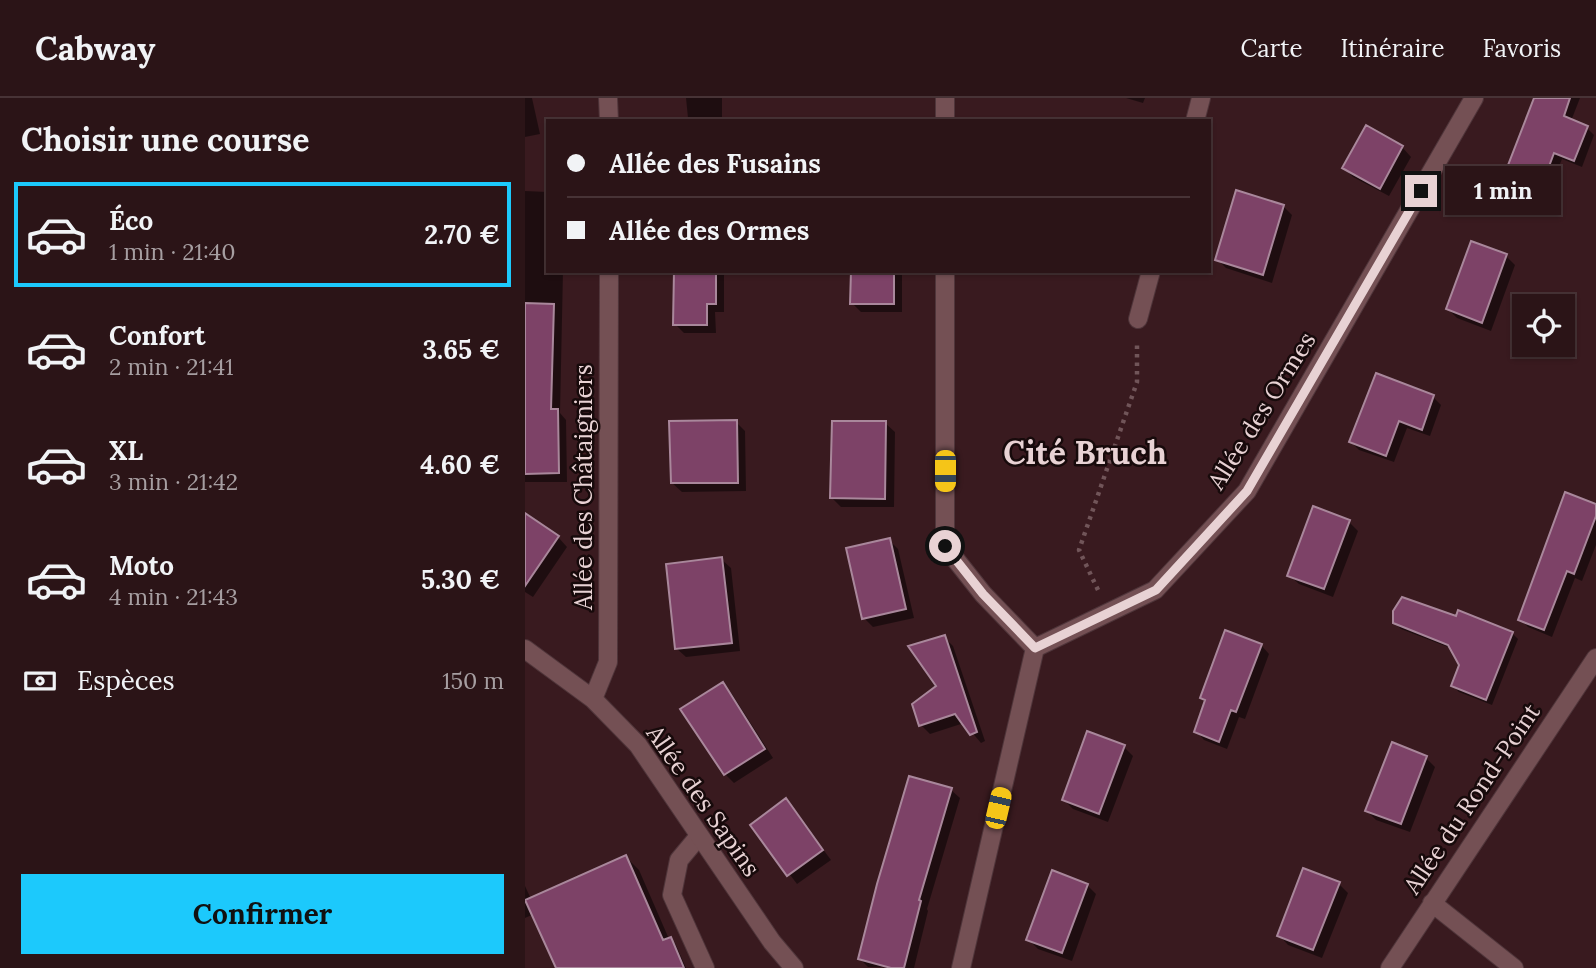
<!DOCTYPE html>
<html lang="fr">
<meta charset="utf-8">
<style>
body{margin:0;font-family:Lora,serif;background:#372124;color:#f1f3f6;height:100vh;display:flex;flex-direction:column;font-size:26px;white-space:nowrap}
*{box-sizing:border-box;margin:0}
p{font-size:23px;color:#a69ea1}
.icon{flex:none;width:38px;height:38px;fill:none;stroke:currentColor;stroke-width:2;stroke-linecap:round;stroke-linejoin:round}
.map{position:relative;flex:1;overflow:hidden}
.details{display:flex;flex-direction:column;background:#2b1417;width:525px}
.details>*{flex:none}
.guide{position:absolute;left:21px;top:21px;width:665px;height:154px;border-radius:0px;box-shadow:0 2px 5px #0004,0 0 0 2px #473336;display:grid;align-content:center;height:154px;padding:0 21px;background:#2b1417}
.tools{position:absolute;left:987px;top:196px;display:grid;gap:14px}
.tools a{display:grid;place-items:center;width:63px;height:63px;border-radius:0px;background:#2b1417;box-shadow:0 2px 5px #0004,0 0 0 2px #473336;font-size:35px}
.end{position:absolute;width:32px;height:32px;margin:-16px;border:9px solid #e8d2d4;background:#111;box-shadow:0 0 0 4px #111}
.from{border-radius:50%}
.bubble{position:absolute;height:49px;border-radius:0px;background:#2b1417;box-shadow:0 2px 5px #0004,0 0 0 2px #473336;font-size:23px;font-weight:800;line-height:49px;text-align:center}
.car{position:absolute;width:21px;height:42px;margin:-21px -10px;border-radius:9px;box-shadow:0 0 5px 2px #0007;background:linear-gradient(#f5c518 24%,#345 0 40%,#f5c518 0 76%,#345 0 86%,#f5c518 0)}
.guide b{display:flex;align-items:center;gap:24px;height:66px;font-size:26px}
.guide b+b{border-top:2px solid #473336}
.guide i{width:18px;height:18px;background:#f1f3f6}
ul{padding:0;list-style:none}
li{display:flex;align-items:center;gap:21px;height:105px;margin:0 14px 10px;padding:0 7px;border:4px solid transparent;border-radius:0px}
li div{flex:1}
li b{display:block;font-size:26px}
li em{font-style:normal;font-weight:800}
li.active{border-color:#1cc9fc}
li>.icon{width:63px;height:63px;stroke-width:1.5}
h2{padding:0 21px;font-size:32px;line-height:84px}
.pay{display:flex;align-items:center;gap:18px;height:77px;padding:0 21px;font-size:26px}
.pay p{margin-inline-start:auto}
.primary-button{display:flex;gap:14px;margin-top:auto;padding:14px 21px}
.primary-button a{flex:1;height:80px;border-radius:0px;background:#1cc9fc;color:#111;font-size:28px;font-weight:800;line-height:80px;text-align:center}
header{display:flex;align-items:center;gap:42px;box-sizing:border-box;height:98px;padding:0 35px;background:#2b1417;border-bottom:2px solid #473336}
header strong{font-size:33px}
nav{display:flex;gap:38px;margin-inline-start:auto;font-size:24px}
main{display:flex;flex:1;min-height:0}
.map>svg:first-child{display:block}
.shadow{fill:#0007}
.building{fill:#7d4267;stroke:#a9879b;stroke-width:2}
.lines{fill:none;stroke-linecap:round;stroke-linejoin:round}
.lane-casing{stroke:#4f353a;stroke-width:20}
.street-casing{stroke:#4f353a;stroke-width:20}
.path{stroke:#715559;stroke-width:4.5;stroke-dasharray:3.5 5;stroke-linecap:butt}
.lane{stroke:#745054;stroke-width:18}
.street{stroke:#745054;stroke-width:18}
.route{stroke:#e8d2d4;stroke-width:9}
.labels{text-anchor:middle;stroke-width:5;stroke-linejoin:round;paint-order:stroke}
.street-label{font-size:24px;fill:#e8d2d4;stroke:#170a0b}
.district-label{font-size:32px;font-weight:bold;fill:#e8d2d4;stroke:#170a0b}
</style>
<header>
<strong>Cabway</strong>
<nav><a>Carte</a><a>Itinéraire</a><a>Favoris</a></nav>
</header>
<main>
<section class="details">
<h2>Choisir une course</h2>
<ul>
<li class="active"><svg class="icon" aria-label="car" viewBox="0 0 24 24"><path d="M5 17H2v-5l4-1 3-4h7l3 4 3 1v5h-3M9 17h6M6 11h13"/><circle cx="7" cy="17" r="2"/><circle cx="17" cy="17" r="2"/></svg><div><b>Éco</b><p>1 min · 21:40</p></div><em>2.70 €</em></li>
<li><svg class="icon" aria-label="car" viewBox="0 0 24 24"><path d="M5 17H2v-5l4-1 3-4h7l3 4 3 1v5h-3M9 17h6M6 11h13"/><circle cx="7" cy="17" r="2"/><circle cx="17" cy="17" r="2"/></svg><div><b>Confort</b><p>2 min · 21:41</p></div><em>3.65 €</em></li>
<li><svg class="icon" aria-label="car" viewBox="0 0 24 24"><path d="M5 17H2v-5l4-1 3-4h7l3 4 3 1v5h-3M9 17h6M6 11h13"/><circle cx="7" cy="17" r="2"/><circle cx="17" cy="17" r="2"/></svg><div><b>XL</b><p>3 min · 21:42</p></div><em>4.60 €</em></li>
<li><svg class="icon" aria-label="car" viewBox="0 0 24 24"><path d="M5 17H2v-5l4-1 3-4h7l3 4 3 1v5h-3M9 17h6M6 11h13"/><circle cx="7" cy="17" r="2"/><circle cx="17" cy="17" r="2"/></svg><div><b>Moto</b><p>4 min · 21:43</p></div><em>5.30 €</em></li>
</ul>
<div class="pay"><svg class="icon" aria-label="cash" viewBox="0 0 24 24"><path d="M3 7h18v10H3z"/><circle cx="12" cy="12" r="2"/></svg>Espèces<p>150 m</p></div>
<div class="primary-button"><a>Confirmer</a></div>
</section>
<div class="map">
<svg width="1071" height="870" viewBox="0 0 1071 870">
<rect width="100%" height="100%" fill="#391a1f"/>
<path class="shadow" d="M0 0H7L15 36 0 39Z
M161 0H197V23H146V20H163Z
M601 0H620L618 5Z
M1011 0H1055L1046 23 1062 30 1069 37 1057 69 1037 61 1023 96 990 82 982 75Z
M877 49 886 59 864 98 828 79 819 70Z
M0 93 23 94V173H38L35 315 41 322 42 384H0Z
M758 108 767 117 747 185 701 170 692 161Z
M981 158 990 167 966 233 932 220 923 211Z
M150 173H199V214H190L191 235H159L150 226Z
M328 173H377V214H336L327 205Z
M908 299 916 307 905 338 882 330 869 364 834 352 826 344Z
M211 324 220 333 221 393 157 394 147 385Z
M360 325 370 334 369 409H316L307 400Z
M1071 408V447L1057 483 1050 480 1027 539 1003 529 995 521Z
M0 417 33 439 42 449 8 499 0 494Z
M824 424 833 433 808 499 774 486 764 477Z
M364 442 373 451 389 520 348 529 339 520Z
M196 461 206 470 215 553 161 559 151 550Z
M932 520 987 535 993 541 967 607 934 594 928 588 936 567 928 551 876 531 870 525Z
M419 539 428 548 460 643 456 645 439 625 405 636 396 627 413 588Z
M736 547 744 556 720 621 714 619 702 651 679 642 671 633 681 605 677 600Z
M198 587 207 596 248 660 209 685 200 676 158 612Z
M599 649 608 658 583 724 548 711 539 702Z
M901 660 910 669 885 734 851 722 842 713Z
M426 692 435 700 402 811 403 813 389 870 343 869 335 861Z
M261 702 306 762 272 786 227 727Z
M101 759 114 772 144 841 150 845 161 870H130L9 816 0 820V788L6 801Z
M814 786 823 795 797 860 763 847 754 837Z
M562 787 571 796 547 863 513 851 503 841Z"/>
<path class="building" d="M1009 0H1045L1039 18 1063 28 1049 63 1029 55 1016 90 980 75Z
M841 27 878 48 855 91 817 70Z
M711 92 759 107 738 177 690 162Z
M946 143 982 156 957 225 921 211Z
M149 173H191V206H182V227H148Z
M326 173H369V206H325Z
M0 205 29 206 26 311H33L34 375 0 376Z
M851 275 909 297 897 332 874 323 861 358 824 344Z
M212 322 213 385H146L144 323Z
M307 323H361L360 401 305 400Z
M1040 394 1071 406V418L1049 476 1042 473 1019 532 993 522Z
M788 408 825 422 799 491 762 478Z
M0 415 34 438 0 488Z
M365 440 381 511 337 521 321 450Z
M197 459 207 545 150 551 141 466Z
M877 499 931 518 933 512 988 534 961 602 926 588 934 567 923 547 868 525V513Z
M700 532 737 546 711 614 706 612 694 644 669 634 680 602 675 600Z
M420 537 452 634 445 637 430 616 394 628 387 606 411 588 383 548Z
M198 584 240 651 199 677 155 611Z
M562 633 600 647 574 716 537 702Z
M867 644 902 658 876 726 840 713Z
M384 678 427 690 394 802 396 803 379 870H366L333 861 352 786Z
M261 700 298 752 262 778 225 727Z
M101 757 138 842 146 839 159 870H31L0 802Z
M778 770 815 784 788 852 752 838Z
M527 772 563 786 537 855 501 842Z"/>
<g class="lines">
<defs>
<path id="lane" d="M174 738 154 762 147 797 180 870"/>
<path id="street" d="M83 0 84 23
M420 0V23
M670 23 676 0
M420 173V448L458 496 510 550
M613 221 626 173
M0 551 68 601 113 647 247 844 269 870
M68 601 83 564 84 173
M907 805 989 870
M436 870 510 550 630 492 722 393 949 0
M865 870 1071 560"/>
</defs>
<use href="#lane" class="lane-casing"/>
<use href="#street" class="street-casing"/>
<path class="path" d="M573 492 554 452 612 284V245"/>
<use href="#lane" class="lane"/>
<use href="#street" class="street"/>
</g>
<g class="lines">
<path class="route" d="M420 448 458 496 510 550 631 492 722 393 896 93"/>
</g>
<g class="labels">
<g class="street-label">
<text transform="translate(737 313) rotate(-58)" y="8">Allée des Ormes</text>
<text transform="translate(59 389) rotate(-90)" y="8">Allée des Châtaigniers</text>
<text transform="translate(947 701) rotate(-56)" y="8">Allée du Rond-Point</text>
<text transform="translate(178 703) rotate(55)" y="8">Allée des Sapins</text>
</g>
<g class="district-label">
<text x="560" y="366">Cité Bruch</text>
</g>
</g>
</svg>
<div class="tools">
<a><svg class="icon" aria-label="locate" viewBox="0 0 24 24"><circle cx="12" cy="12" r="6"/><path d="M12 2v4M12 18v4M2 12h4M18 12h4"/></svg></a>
</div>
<i class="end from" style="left:420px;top:448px"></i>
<i class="end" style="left:896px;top:93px"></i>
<div class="bubble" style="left:920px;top:68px;width:116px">1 min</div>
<i class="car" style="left:420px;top:373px;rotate:180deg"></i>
<i class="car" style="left:473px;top:710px;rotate:13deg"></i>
<div class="guide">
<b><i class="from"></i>Allée des Fusains</b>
<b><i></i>Allée des Ormes</b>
</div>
</div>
</main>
